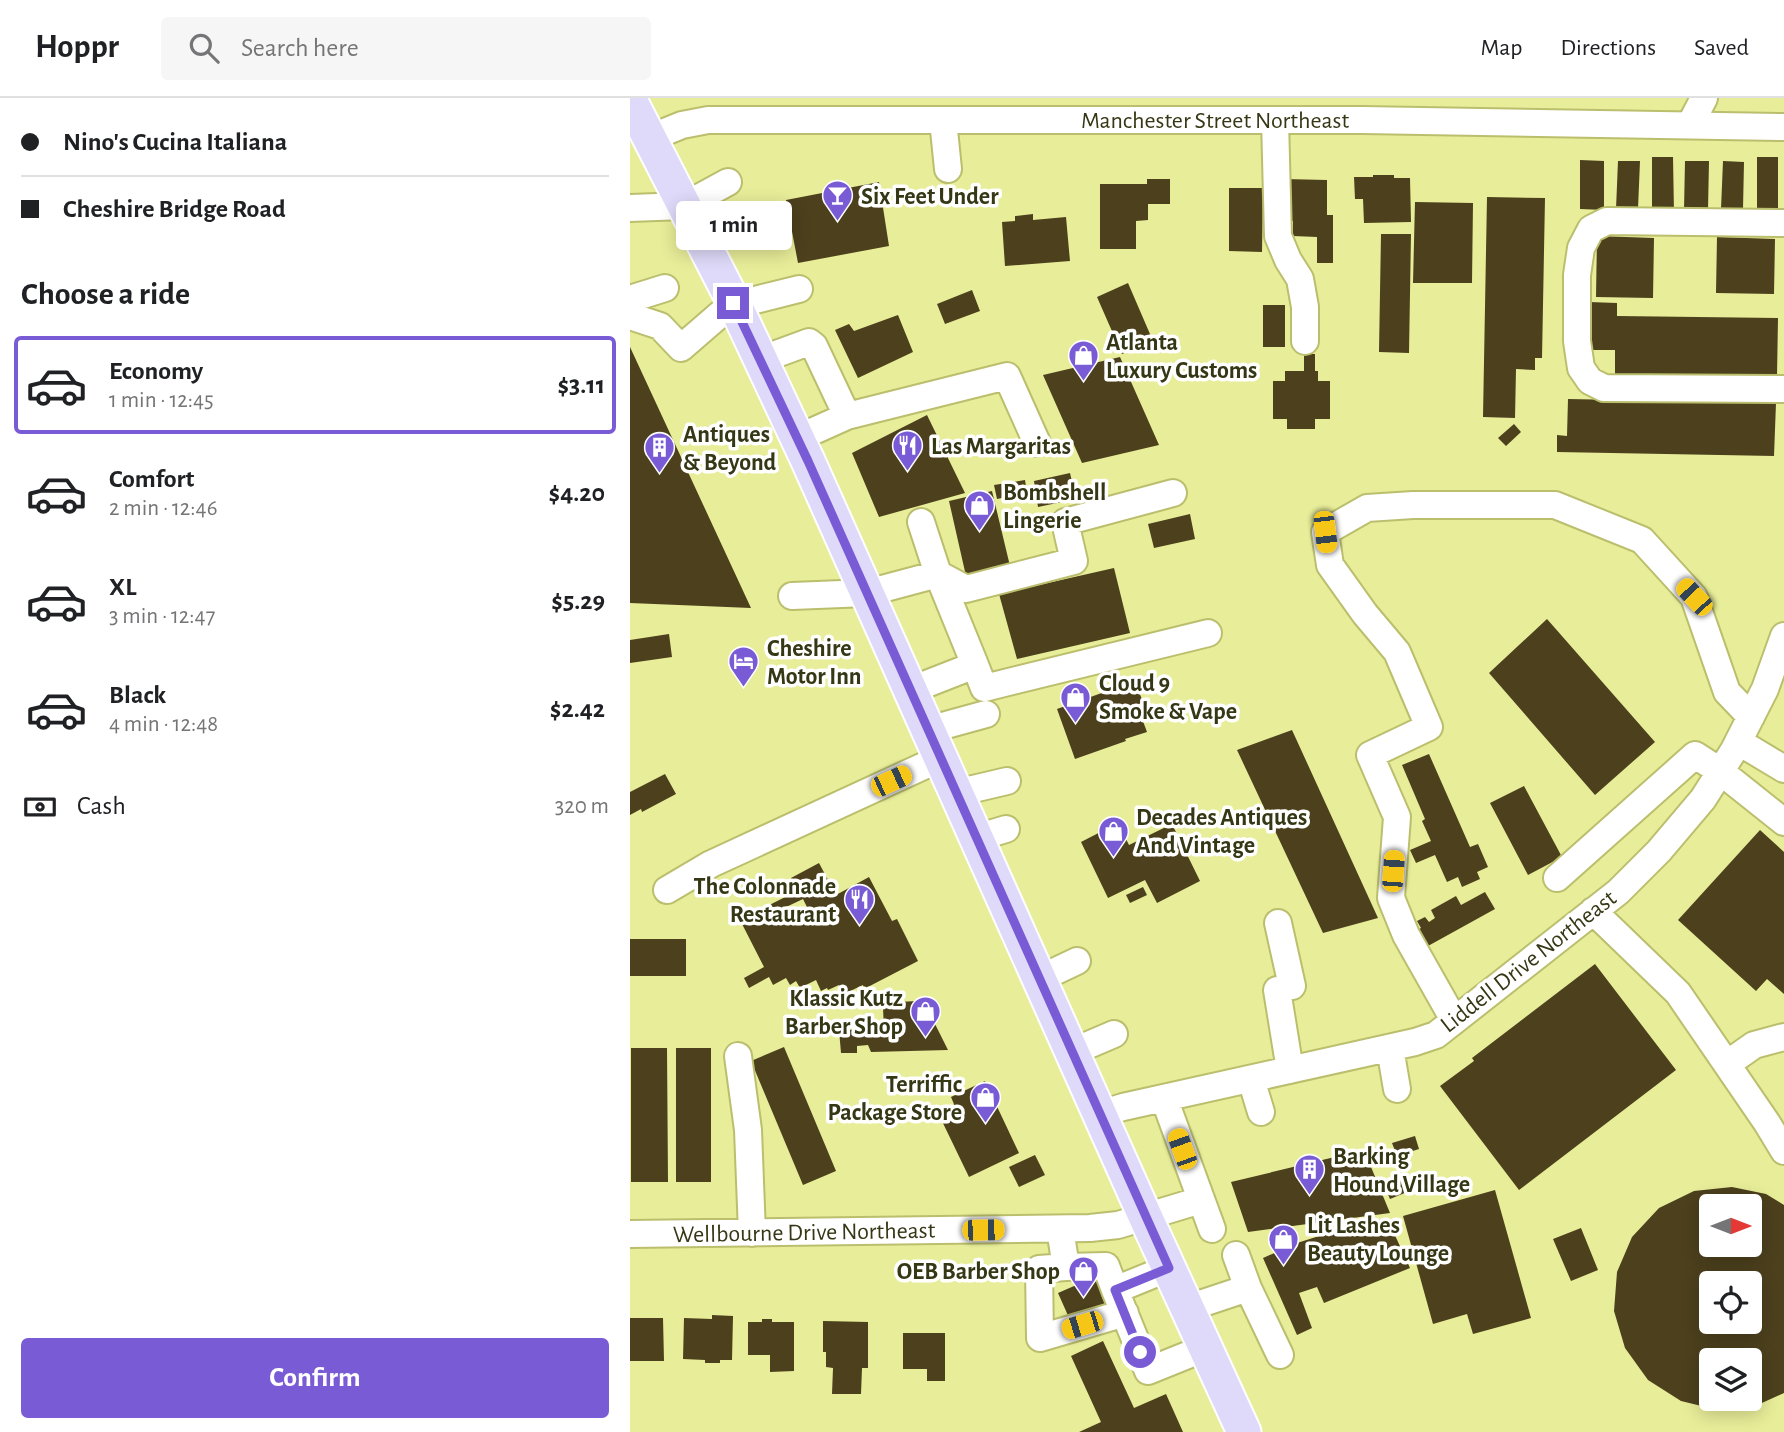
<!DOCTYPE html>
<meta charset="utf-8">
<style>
body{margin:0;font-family:"Alegreya Sans",sans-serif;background:#f6f6f6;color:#202124;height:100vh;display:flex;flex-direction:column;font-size:26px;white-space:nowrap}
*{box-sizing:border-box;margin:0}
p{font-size:23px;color:#757577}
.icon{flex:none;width:38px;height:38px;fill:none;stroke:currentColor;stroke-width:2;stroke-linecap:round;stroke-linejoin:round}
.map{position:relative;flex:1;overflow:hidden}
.drawer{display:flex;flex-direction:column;background:#fff;width:630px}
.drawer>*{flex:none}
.banner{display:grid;align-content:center;height:154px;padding:0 21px;background:#fff}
.needle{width:46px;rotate:90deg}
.buttons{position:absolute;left:1069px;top:1096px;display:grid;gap:14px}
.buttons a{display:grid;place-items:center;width:63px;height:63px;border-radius:7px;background:#fff;box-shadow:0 4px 18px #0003;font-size:35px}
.end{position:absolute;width:32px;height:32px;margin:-16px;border:9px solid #7a5bd6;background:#fff;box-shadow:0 0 0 4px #fff}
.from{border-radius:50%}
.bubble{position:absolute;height:49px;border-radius:7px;background:#fff;box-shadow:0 4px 18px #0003;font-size:23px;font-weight:700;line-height:49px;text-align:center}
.car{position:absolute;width:21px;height:42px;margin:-21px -10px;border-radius:9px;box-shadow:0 0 5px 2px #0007;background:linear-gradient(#f5c518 24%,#345 0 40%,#f5c518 0 76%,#345 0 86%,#f5c518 0)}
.banner b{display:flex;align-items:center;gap:24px;height:66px;font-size:26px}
.banner b+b{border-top:2px solid #e0e0e0}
.banner i{width:18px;height:18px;background:#202124}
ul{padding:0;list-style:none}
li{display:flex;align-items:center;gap:21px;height:98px;margin:0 14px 10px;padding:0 7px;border:4px solid transparent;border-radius:7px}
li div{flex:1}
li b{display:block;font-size:26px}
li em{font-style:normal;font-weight:700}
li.on{border-color:#7a5bd6}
li>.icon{width:63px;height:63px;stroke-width:1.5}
h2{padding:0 21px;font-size:32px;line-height:84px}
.pay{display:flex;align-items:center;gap:18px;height:77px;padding:0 21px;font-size:26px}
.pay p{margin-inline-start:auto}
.cta{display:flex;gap:14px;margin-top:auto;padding:14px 21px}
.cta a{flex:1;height:80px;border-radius:7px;background:#7a5bd6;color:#fff;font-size:28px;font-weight:700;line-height:80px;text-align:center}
header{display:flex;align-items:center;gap:42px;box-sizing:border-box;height:98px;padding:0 35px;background:#fff;border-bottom:2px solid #e0e0e0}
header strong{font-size:33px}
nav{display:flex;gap:38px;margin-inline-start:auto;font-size:24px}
.search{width:490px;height:63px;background:#f6f6f6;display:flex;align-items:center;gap:18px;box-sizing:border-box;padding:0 24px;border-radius:7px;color:#757577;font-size:26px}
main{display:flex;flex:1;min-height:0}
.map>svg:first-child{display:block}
.building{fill:#4c401d;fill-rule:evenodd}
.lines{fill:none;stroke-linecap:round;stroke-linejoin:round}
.minor-casing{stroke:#bbbf6d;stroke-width:30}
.major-casing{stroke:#fff;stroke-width:37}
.minor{stroke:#fff;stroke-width:26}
.major{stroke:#dfdaf9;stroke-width:33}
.route{stroke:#7a5bd6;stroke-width:9}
.labels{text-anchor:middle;stroke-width:7;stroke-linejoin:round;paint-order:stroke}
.street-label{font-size:24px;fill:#363715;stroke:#fff}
.poi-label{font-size:24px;font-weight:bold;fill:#363715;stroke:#fff;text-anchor:start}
</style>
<header>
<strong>Hoppr</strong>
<div class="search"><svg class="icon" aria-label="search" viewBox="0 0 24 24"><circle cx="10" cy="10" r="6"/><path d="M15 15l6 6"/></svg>Search here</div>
<nav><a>Map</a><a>Directions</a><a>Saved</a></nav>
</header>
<main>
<section class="drawer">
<div class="banner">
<b><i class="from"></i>Nino's Cucina Italiana</b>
<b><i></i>Cheshire Bridge Road</b>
</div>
<h2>Choose a ride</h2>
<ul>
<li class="on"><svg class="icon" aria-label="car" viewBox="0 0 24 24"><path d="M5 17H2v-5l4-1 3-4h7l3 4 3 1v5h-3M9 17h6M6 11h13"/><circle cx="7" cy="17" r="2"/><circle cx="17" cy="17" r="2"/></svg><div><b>Economy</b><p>1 min · 12:45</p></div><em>$3.11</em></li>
<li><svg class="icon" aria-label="car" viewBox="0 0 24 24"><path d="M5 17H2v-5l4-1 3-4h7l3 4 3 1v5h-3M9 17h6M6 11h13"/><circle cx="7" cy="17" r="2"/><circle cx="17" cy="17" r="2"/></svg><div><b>Comfort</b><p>2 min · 12:46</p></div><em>$4.20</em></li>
<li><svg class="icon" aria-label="car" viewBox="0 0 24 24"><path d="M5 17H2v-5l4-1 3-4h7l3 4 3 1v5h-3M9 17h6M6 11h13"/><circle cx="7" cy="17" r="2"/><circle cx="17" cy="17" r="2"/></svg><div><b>XL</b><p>3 min · 12:47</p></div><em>$5.29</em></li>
<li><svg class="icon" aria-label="car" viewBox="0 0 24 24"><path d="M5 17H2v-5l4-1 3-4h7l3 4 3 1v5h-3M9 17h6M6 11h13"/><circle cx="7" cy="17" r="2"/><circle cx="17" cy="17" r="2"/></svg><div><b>Black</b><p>4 min · 12:48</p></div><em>$2.42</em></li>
</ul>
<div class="pay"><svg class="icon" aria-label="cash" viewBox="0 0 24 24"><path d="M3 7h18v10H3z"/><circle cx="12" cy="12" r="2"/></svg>Cash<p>320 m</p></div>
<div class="cta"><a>Confirm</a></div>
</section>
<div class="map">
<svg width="1154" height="1334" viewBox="0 0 1154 1334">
<rect width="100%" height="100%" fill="#e8ed99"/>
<path class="building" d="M1022 59H1043L1044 115H1022Z
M1127 59H1148V116H1127Z
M950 62 974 63V112L950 111Z
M988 63H1010L1008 111H986Z
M1055 63H1079L1078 112H1054Z
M1093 63 1114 64 1113 111H1091Z
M743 77H764V80H780L781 124 734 125 733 101H725L724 79H743Z
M517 81H540V106H518V122L506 123V151H470V86H517Z
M654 81 697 82V117H703V165H687V139L663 138V123L653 122Z
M249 84 259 148 168 165 156 102Z
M599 90H633L632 154 599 153Z
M857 99 915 100 912 260H905V272L886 271 885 320 853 319Z
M785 104 843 105 842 185H783Z
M403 116V122L436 119 440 163 375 168 372 124 385 123V118Z
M751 136H781L779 255 749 254Z
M967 138 1024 140 1023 200 966 199Z
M1087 139 1145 141 1144 196 1086 195Z
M498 185 523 243 492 256 467 199Z
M342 192 350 213 315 226 307 206Z
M959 204 987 205V218L1148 220 1147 278 985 276V252H958Z
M633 207H655V249H633Z
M268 217 283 254 228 280 205 232 219 226 224 233Z
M0 249 121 510 0 505Z
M674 256H685V273H688V283H700V321H685V331H657V321H643V283H655V273H674Z
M490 259 529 347 452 365 413 277Z
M938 301 1146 305 1144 358 927 354V337L937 338Z
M297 317 335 395 249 419 222 355Z
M884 326 891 334 876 348 868 340Z
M440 375 446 401 408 409 404 383Z
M395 382 397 395 367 401 364 387Z
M362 393 380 468 336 478 319 403Z
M560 416 565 441 524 450 518 426Z
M484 470 500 535 387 561 369 496Z
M917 521 1025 644 965 697 859 575Z
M39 536 42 559 0 565V542Z
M506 586 513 604 507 607 517 634 495 641 496 643 445 661 427 611 480 592 481 594Z
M662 632 748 820 693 835 607 652Z
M799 656 840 749 848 746 858 769 847 774 850 781 832 789 828 779 817 784 805 757 786 765 780 752 801 743 792 723 795 721 772 667Z
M35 676 46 696 12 714 11 711 0 717V694Z
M894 688 932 759 898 777 860 705Z
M488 725 499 747 542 726 570 783 527 805 515 782 478 800 451 744Z
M1130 732 1154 754V896L1137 881 1126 893 1048 822Z
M189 765 206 797 239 779 262 823 267 821 288 863 234 891 233 887 214 896 209 887 198 892 197 890 191 893 186 882 170 890 166 883 160 887 156 880 143 887 139 879 119 890 114 880 134 869 110 822 167 793 161 780ZM173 801 178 811 159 820 154 810Z
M513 789 517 797 500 805 496 797Z
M855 794 865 811 798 848 789 831 791 830 787 823 795 819 799 824 805 820 801 812 826 798 831 807Z
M0 841H56V878H0Z
M965 866 1046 972 889 1092 810 988 844 963 842 960Z
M292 900 318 952 241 954 238 947 227 948V955H211L209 932 254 931 253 910H266L267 904 288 903Z
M154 949 206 1073 173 1087 121 963Z
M1 950H37L38 1084H1Z
M46 950H81V1084H46Z
M355 983 389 1055 339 1079 310 1019 326 1011 321 999Z
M785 1038 789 1051 767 1058 762 1045Z
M734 1052 760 1115 618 1134 601 1084Z
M405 1057 415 1077 389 1089 379 1069Z
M776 1080 782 1092 760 1101 755 1089Z
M1102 1089 1136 1096 1154 1107V1295L1123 1309 1088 1312 1051 1303 1018 1282 995 1250 984 1213 987 1174 1002 1139 1029 1110 1064 1093ZM1082 1108H1120V1146H1082ZM1082 1185H1120V1223H1082ZM1082 1262H1120V1300H1082Z
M865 1092 901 1220 843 1236 837 1216 803 1226 773 1118Z
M757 1120 780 1170 694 1205 687 1189 669 1195 682 1230 667 1237 633 1160 667 1145 724 1127Z
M951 1130 968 1172 941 1183 923 1141Z
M467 1178 478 1206 440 1222 428 1195Z
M82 1217 103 1218 102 1262H90V1265H75V1262L53 1261 54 1220 82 1221Z
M0 1220H33L34 1263H0Z
M132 1221H142V1224H164V1273L140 1274V1257H118V1224H132Z
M193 1223 238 1224V1270H232L231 1296H202L203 1270 196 1269V1254H193Z
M273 1235H315V1283H297V1271H273Z
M473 1243 504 1310 536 1296 553 1334H449L471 1324 441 1258Z"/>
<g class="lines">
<defs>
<path id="minor" d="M313 22 318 71
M645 22 648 138 658 162 670 181 675 209V243
M1060 27 1074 0
M20 40 52 27 78 22H732L1154 29
M0 110 54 108 98 84
M1154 125 977 123 961 131 951 150 947 177V243L951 270 960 283 974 290 1154 291
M0 201 35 190
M105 207 169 191
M0 218 30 228 51 250 103 205
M130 262 179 244 184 248 217 318 377 278 407 345
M168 340 217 318
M162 498 237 495 308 476 336 491 444 463 435 424 543 395
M345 567 354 590 578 535
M281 592 345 567 308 476 291 424
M298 632 356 616
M1109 644 1154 671
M326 695 377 683
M346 740 376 731
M927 780 1065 657 1090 673 1154 724
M37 792 81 766 311 660
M963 813 1048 895 1137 1025 1154 1053
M648 825 662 888
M409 881 447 863
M647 892 660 972
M824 922 776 837 761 800 767 719 740 657 799 629 767 554 735 516 700 467 695 434 737 410 783 407H925L1012 442 1064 499 1097 594 1121 619
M760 950 767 991
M442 954 484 936
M108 958 118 1032 122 1135
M1097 966 1124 947 1154 939
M621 981 631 1014
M534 1000 582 1131
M470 1016 493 1009 785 944 806 937 988 794 1029 753 1073 701 1104 652 1135 591 1154 538
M430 1131 436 1169 409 1171 410 1240 495 1215
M0 1136 460 1130 488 1127 571 1102
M606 1157 618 1190
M436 1169 476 1168 485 1192
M539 1170 485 1192 518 1273 575 1250
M558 1210 618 1190 650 1257"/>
<path id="major" d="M0 2 105 207 178 363 515 1118 614 1334"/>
</defs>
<use href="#minor" class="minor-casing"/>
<use href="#major" class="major-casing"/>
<use href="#minor" class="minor"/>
<use href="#major" class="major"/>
</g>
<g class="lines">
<path class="route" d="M103 205 178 363 539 1170 485 1192 510 1254"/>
</g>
<defs>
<symbol id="bar-pin" viewBox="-11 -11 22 30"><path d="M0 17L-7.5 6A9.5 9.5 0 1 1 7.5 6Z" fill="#7a5bd6" stroke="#fff"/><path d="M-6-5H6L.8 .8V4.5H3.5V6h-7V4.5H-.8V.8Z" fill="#fff"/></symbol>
<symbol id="shop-pin" viewBox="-11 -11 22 30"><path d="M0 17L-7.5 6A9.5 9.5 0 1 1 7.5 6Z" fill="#7a5bd6" stroke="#fff"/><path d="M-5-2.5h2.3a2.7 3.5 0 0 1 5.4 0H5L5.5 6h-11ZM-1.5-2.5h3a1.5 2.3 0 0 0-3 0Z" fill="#fff"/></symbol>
<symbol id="restaurant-pin" viewBox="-11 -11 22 30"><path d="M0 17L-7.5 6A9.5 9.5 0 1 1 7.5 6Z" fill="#7a5bd6" stroke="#fff"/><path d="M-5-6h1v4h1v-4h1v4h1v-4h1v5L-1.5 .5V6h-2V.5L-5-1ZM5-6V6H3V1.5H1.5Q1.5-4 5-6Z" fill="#fff"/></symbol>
<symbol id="building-pin" viewBox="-11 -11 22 30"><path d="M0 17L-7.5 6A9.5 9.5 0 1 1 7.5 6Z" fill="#7a5bd6" stroke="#fff"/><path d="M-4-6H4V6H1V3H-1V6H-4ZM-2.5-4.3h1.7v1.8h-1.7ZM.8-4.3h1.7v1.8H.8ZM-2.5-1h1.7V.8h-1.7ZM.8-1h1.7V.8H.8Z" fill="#fff"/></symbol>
<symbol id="hotel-pin" viewBox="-11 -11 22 30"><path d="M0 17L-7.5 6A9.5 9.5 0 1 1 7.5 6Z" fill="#7a5bd6" stroke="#fff"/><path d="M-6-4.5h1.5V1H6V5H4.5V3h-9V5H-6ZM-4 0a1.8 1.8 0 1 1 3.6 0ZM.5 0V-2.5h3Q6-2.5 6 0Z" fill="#fff"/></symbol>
</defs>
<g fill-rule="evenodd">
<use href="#bar-pin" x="190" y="80" width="35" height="47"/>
<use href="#shop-pin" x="436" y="240" width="35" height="47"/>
<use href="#restaurant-pin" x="260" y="330" width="35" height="47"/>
<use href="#building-pin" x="12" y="332" width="35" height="47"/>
<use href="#shop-pin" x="332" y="390" width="35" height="47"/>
<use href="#hotel-pin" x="96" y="546" width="35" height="47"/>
<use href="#shop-pin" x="428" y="582" width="35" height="47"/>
<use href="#shop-pin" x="466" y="716" width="35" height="47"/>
<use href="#restaurant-pin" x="212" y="784" width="35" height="47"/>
<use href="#shop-pin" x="278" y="896" width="35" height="47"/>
<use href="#shop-pin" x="338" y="982" width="35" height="47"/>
<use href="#building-pin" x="662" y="1054" width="35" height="47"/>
<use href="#shop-pin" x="636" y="1124" width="35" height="47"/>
<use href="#shop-pin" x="436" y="1156" width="35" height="47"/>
</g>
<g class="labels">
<g class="street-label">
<text x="585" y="30">Manchester Street Northeast</text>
<text transform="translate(898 863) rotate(-38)" y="8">Liddell Drive Northeast</text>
<text transform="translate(174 1134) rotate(-1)" y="8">Wellbourne Drive Northeast</text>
</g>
<g class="poi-label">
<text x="231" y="106">Six Feet Under</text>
<text x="476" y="252">Atlanta<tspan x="476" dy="28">Luxury Customs</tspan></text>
<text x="53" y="344">Antiques<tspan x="53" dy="28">&amp; Beyond</tspan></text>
<text x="301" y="356">Las Margaritas</text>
<text x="373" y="402">Bombshell<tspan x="373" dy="28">Lingerie</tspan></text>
<text x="137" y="558">Cheshire<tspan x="137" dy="28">Motor Inn</tspan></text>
<text x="469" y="593">Cloud 9<tspan x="469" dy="28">Smoke &amp; Vape</tspan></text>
<text x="506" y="727">Decades Antiques<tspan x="506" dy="28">And Vintage</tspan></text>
<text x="206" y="796" text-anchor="end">The Colonnade<tspan x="206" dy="28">Restaurant</tspan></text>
<text x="273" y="908" text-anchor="end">Klassic Kutz<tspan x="273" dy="28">Barber Shop</tspan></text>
<text x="332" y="994" text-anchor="end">Terriffic<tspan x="332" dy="28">Package Store</tspan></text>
<text x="703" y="1066">Barking<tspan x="703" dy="28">Hound Village</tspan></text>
<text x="677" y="1135">Lit Lashes<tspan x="677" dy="28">Beauty Lounge</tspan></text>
<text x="430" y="1181" text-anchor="end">OEB Barber Shop</text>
</g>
</g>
</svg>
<div class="buttons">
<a><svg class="needle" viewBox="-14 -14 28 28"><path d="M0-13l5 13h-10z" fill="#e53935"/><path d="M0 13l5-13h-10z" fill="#757577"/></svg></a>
<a><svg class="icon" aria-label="locate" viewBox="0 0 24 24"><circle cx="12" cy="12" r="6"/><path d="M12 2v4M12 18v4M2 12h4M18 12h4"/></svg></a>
<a><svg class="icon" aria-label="layers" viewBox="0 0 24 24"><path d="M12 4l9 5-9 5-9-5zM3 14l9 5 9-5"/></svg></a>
</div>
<i class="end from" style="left:510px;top:1254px"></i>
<i class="end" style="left:103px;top:205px"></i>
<div class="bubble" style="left:46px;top:103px;width:116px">1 min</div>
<i class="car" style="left:695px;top:434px;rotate:173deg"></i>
<i class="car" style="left:1064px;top:499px;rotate:317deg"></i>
<i class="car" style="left:261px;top:683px;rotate:65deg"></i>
<i class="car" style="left:763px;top:773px;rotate:4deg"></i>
<i class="car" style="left:552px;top:1051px;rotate:340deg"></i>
<i class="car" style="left:353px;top:1132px;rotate:89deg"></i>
<i class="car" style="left:452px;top:1227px;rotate:253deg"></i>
</div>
</main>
